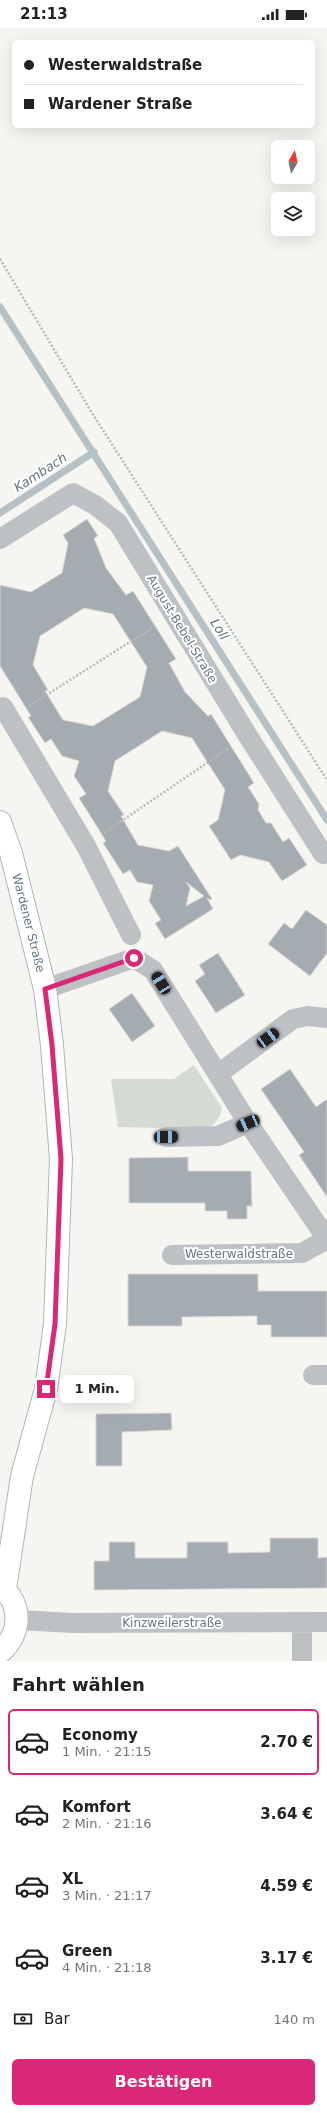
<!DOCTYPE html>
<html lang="de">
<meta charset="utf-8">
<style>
body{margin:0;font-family:"DejaVu Sans",sans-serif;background:#f6f6f6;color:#222;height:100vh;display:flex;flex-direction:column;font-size:15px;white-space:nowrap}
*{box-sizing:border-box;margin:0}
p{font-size:13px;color:#767676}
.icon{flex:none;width:22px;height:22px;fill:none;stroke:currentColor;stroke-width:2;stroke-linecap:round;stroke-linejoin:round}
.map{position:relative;height:1633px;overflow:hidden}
.details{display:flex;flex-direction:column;background:#fff;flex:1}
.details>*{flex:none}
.top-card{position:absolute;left:12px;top:12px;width:303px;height:88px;border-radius:6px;box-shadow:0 4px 16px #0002;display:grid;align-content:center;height:88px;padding:0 12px;background:#fff}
.needle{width:26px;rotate:9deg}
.buttons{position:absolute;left:271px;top:112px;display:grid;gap:8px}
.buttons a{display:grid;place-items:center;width:44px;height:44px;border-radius:6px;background:#fff;box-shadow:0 4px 16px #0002;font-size:20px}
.end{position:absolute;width:18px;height:18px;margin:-9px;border:5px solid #db2777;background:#fff;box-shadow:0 0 0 2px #fff}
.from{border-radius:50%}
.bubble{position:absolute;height:28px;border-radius:6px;background:#fff;box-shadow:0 4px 16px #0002;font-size:13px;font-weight:800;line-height:28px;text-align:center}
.car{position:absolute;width:12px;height:24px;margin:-12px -6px;border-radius:5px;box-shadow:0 0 3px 1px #0007;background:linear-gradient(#222 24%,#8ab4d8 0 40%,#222 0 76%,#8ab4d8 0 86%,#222 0)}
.top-card b{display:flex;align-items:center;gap:14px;height:38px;font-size:15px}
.top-card b+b{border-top:1px solid #e0e0e0}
.top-card i{width:10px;height:10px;background:#222}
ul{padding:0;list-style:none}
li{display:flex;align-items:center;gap:12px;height:66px;margin:0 8px 6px;padding:0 4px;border:2px solid transparent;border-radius:6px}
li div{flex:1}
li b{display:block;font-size:15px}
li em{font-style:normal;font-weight:800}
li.on{border-color:#db2777}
li>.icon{width:36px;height:36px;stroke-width:1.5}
h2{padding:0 12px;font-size:18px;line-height:48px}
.pay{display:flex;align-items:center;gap:10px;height:44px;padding:0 12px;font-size:15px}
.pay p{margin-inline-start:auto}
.cta{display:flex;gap:8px;margin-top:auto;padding:8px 12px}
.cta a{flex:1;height:46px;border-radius:6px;background:#db2777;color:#fff;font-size:16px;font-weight:800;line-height:46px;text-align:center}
.status{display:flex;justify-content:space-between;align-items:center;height:28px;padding:0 20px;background:#fff;direction:ltr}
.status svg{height:11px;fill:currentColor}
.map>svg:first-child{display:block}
.green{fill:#d5dad2}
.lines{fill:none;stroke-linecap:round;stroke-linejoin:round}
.stream{stroke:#b5c1c4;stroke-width:7}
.building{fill:#a5acb1;stroke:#d7d7d5;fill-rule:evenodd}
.secondary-casing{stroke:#afb5b9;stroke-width:24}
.path{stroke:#b7babc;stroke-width:2.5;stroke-dasharray:2 2;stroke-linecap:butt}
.street{stroke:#bdc1c4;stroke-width:20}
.secondary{stroke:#fff;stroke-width:22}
.route{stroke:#db2777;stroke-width:5}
.labels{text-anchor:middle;stroke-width:4;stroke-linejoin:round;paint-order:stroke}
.street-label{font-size:12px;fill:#677781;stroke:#fff}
.water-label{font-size:13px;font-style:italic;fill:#63777e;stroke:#fff}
</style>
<div class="status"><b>21:13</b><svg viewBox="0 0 49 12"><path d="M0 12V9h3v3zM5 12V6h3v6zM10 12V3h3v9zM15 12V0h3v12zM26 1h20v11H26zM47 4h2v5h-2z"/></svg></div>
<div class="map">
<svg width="327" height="1633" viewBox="0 0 327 1633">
<rect width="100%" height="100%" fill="#f5f5f2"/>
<path class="green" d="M194 1037 222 1080C220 1090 215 1097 205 1101L118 1099 111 1051H174Z"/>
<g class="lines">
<path class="stream" d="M0 279 327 792
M0 485 94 424"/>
</g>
<path class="building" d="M87 491 98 508 94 510 106 540 126 567 133 563 176 631 169 635 185 664 208 688 211 686 254 755 248 759 259 776 258 782 266 795H271L283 814 289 810 307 837 282 853 269 834 240 827 231 832 209 798 218 792 225 762 192 710 162 703 115 733 108 763 124 787 121 788 138 817 169 823 178 818 212 871 210 872 207 870 213 881 165 911 155 895 161 892 149 873 153 857 137 854 130 842 123 846 103 815 106 813 79 770 86 766 74 748 79 733 62 728 51 711 45 715 28 689 31 688 0 638V557L31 564 62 545 68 515 63 507ZM84 580 113 586 147 639 140 669 93 698 63 692 45 663 48 662 33 637 40 608ZM186 854 204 868 186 878 190 860Z
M306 882 327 897V925L310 948 268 916 284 895 292 901Z
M218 925 245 967 216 985 195 953 205 946 199 937Z
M132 965 155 998 132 1014 109 981Z
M290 1041 316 1079 327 1071V1169L299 1127 304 1124 261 1061Z
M188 1129V1143H251L252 1178H247V1191H227V1183H205V1175H129V1130Z
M128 1246H258V1263H327V1309H271V1297H257V1288L182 1289V1298H128Z
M171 1385 172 1402 122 1404V1438H96V1386Z
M270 1510H318V1530L327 1529V1560L94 1562V1533H109V1514H135V1530H187V1514H228V1525L270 1524Z"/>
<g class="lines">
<defs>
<g id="secondary">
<path id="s1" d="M0 794 11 825 45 961 52 1017 61 1131 55 1296 46 1361 22 1448 5 1561"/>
<path d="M0 1558C23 1575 21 1607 0 1624"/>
</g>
</defs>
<use href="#secondary" class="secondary-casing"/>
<path class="path" d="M0 231 92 385 327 752
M29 678 155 598
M104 805 229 720"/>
<path class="street" d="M0 511 73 465 95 477 118 495 248 708 323 826
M0 681 3 679 86 818 131 907
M45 961 134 930 153 942 248 1095 327 1211
M218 1046 293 991 308 988 327 990
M166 1109 218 1108 248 1095
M172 1227 302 1225 327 1211
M313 1347H327
M17 1592 74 1595 327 1594
M302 1594V1633"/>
<use href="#secondary" class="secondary"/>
</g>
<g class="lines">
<path class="route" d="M46 1361 55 1296 61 1131 52 1017 45 961 134 930"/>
</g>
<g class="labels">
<g class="street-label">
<text transform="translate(182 601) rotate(59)" y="4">August-Bebel-Straße</text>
<text dy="4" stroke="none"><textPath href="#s1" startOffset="105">Wardener Straße</textPath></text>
<text x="239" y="1230">Westerwaldstraße</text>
<text x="172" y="1599">Kinzweilerstraße</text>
</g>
<g class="water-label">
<text transform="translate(40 444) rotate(-33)" y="5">Kambach</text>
<text transform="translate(220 601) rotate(58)" y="5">Loll</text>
</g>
</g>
</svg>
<div class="buttons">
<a><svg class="needle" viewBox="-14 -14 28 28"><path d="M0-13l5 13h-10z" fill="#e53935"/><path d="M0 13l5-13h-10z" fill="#767676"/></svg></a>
<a><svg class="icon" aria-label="layers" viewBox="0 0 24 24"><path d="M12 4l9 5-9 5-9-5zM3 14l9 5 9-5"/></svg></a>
</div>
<i class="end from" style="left:134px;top:930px"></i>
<i class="end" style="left:46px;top:1361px"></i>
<div class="bubble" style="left:60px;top:1347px;width:74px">1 Min.</div>
<i class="car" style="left:161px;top:955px;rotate:329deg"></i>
<i class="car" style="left:268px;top:1010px;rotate:54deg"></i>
<i class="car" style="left:248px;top:1095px;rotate:247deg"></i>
<i class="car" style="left:166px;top:1109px;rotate:89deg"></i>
<div class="top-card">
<b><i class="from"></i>Westerwaldstraße</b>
<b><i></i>Wardener Straße</b>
</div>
</div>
<section class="details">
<h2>Fahrt wählen</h2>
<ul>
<li class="on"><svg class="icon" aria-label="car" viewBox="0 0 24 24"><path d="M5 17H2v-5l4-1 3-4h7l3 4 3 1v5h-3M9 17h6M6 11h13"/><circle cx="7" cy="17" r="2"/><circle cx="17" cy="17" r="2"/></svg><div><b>Economy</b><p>1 Min. · 21:15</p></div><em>2.70 €</em></li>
<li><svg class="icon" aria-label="car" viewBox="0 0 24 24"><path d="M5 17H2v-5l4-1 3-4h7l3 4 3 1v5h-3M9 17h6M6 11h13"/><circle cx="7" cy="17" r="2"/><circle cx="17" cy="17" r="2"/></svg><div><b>Komfort</b><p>2 Min. · 21:16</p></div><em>3.64 €</em></li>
<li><svg class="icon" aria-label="car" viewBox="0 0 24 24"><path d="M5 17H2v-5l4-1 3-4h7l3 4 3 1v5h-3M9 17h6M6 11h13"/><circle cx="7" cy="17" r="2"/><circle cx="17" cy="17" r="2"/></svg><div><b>XL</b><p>3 Min. · 21:17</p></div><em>4.59 €</em></li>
<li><svg class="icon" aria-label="car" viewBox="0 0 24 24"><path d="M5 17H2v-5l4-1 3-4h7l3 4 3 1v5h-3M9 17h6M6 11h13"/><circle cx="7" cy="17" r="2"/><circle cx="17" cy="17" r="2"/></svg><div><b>Green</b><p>4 Min. · 21:18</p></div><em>3.17 €</em></li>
</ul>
<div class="pay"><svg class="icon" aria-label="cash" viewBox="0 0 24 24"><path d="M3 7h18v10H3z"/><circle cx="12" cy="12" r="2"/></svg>Bar<p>140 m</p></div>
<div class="cta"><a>Bestätigen</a></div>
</section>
